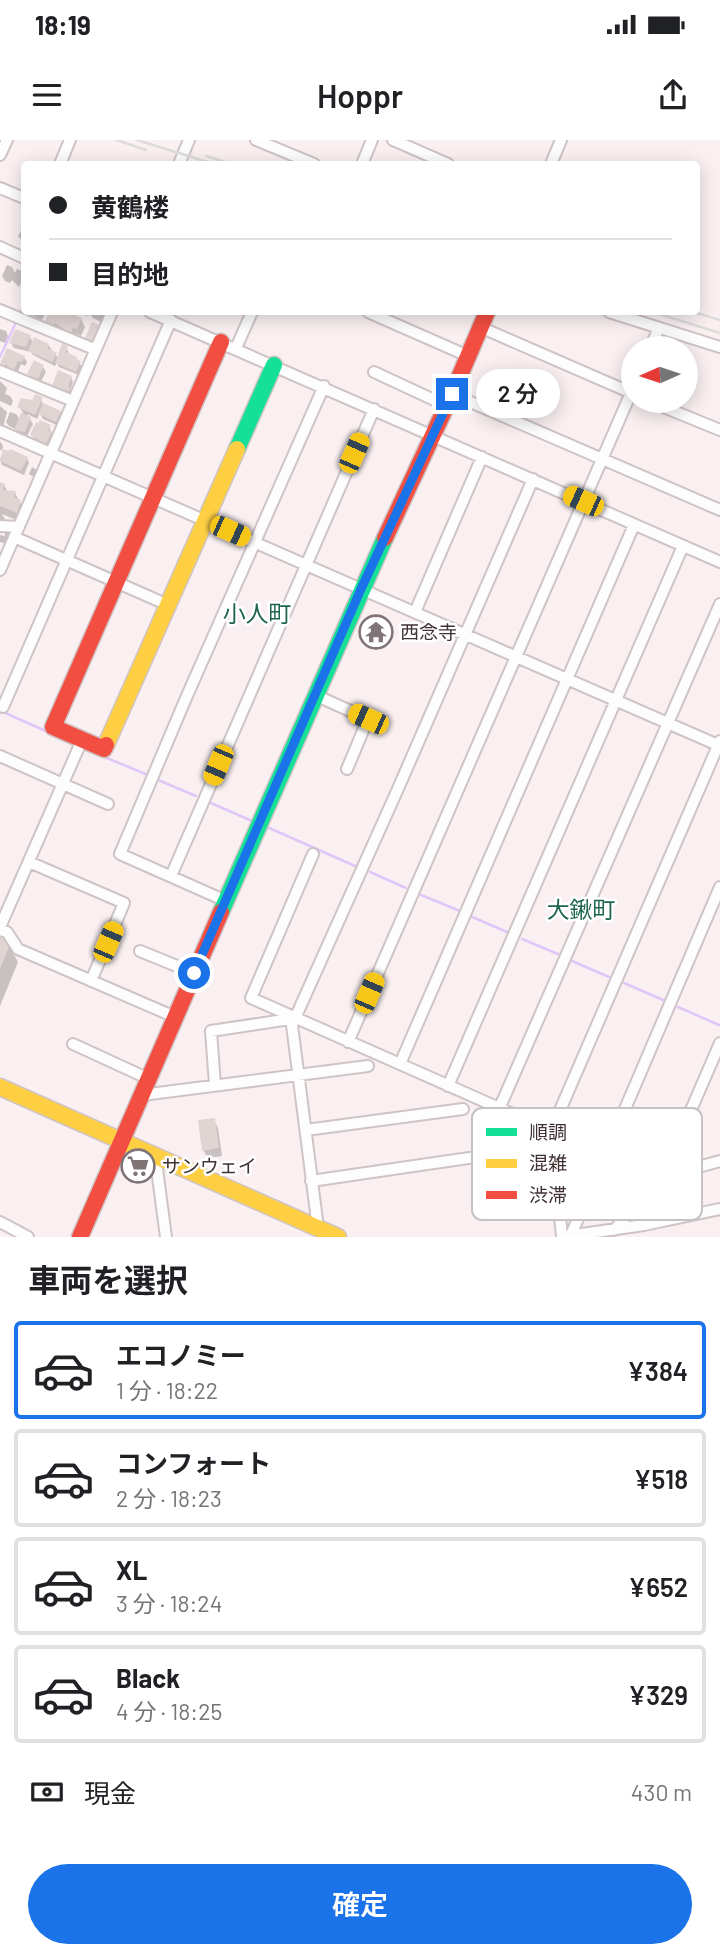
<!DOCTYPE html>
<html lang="ja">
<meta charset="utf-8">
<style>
body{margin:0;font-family:Barlow,"Noto Sans JP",sans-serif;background:#f6f6f6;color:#202124;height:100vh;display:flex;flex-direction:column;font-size:26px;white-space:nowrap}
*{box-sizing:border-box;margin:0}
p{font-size:23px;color:#757577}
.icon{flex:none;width:38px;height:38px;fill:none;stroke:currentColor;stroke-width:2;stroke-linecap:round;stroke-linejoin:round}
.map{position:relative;height:1097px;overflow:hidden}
.side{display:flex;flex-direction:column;background:#fff;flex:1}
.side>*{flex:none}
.banner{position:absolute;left:21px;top:21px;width:679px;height:154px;border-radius:7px;box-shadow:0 4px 18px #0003;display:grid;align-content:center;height:154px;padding:0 28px;background:#fff}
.needle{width:46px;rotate:267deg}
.buttons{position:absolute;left:621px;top:196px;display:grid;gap:14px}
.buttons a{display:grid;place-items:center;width:77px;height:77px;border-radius:50%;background:#fff;box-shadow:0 4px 18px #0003;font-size:35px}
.end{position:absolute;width:32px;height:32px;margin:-16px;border:9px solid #1a73e8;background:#fff;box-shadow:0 0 0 4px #fff}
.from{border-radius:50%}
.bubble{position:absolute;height:49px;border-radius:24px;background:#fff;box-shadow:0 4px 18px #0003;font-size:23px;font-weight:600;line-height:49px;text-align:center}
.car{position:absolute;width:21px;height:42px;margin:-21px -10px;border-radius:9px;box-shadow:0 0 5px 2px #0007;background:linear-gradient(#f5c518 24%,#345 0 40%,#f5c518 0 76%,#345 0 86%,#f5c518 0)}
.banner b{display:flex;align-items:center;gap:24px;height:66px;font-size:26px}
.banner b+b{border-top:2px solid #e0e0e0}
.banner i{width:18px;height:18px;background:#202124}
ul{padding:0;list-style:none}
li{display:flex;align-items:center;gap:21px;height:98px;margin:0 14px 10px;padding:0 14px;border:4px solid #e0e0e0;border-radius:7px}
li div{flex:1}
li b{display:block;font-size:26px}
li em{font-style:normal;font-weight:600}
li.current{border-color:#1a73e8}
li>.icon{width:63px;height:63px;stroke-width:1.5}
h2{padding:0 28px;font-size:32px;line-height:84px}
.pay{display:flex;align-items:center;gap:18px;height:77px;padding:0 28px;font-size:26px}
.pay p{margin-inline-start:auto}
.primary-button{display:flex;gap:14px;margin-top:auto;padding:14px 28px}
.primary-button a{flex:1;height:80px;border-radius:42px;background:#1a73e8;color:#fff;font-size:28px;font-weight:600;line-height:80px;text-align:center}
.status{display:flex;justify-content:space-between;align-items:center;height:49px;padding:0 35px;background:#fff;direction:ltr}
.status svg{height:19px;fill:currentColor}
header{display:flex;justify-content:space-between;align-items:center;height:91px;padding:0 28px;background:#fff;font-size:32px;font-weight:600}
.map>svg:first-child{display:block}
.green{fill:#f8dec4}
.shadow{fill:#0003}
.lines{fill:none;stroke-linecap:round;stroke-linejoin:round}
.stream{stroke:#e1c6f9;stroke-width:2.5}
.building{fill:#e1d5d4}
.street-casing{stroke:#cfc4c5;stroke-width:14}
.fast-casing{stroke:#cfc4c5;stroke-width:19}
.slow-casing{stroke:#cfc4c5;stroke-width:19}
.jam-casing{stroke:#cfc4c5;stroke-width:19}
.street{stroke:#fefdfd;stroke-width:10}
.fast{stroke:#16e098;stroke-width:16}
.slow{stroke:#ffcf43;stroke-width:16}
.jam{stroke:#f24e42;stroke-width:16}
.rail{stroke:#dedbdb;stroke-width:2.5}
.route{stroke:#1a73e8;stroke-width:9}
.labels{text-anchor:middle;stroke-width:5;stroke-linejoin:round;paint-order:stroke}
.poi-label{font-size:19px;fill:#403133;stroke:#fff;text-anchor:start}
.quarter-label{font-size:23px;fill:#1e654d;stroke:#fff}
.key{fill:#fff;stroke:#c6c1c2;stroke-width:2}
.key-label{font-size:19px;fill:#403133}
</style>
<div class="status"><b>18:19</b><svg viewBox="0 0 49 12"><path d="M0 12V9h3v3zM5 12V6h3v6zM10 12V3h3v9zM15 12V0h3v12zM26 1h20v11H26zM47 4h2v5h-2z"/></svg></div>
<header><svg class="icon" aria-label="menu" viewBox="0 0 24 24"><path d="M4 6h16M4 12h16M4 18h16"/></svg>Hoppr<svg class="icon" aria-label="share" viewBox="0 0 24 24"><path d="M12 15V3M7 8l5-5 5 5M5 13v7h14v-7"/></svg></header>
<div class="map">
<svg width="720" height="1097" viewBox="0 0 720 1097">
<rect width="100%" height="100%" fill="#faf0f2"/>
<path class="green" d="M504 237 540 252 528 279 493 264Z"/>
<path class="shadow" d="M23 87 24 88V103L18 96Z
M7 125 12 127 15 133 17 129 22 131 24 136V148L21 143 19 147 12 140 10 143 5 141 2 136Z
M25 172H46L42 180 32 175 31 178 28 177Z
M53 172H63L81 179 85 187 81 196 77 194 75 199 46 184Z
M77 172H89L87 176Z
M89 172 91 173 108 172 101 182 93 178Z
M98 187 100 191 94 207 89 204Z
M0 189 6 191 8 196 5 203 0 201Z
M30 197 33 203 48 205 58 218 67 208 69 215 76 218 82 227 79 235 59 227 57 223 55 226 33 215 31 212 14 208 11 203Z
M24 217 27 222 25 226 21 224 17 234 6 227 3 222Z
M34 223 43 227 46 232 40 243 32 239 29 234Z
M71 237 73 242 70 251 71 255 56 251 54 246Z
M0 241 7 248 5 254 10 256 13 261 11 266 0 261Z
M41 258 43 265 60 272 63 277 59 286 43 279 40 273 37 279 27 274 33 284 27 296 19 294 15 289 9 286 6 282 10 272 16 274 20 280 23 272 19 267Z
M0 266 7 272 3 287 0 285Z
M49 286 53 297 48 308 35 300 32 295Z
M0 301 3 306 2 310 27 318 29 323 24 335 2 325 0 319 4 311 0 310Z
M32 327 38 331 35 338 29 334Z
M0 344 4 345 8 352 15 353 26 373 23 383 2 374 11 390 7 391 11 399 10 405 0 402V395L5 396V391L0 390Z
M0 795 4 797 18 822 0 866Z
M214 980 218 988 222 1016 208 1018 203 1010Z"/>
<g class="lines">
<path class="stream" d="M20 173 24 163
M0 217 16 182
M1 571 50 593
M102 616 148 635
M158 640 196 656
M211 663 252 681
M267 687 355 726
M370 732 406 748
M421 755 460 771
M470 776 507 792
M522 799 558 814
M572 821 609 837
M624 843 663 860
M678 867 719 885"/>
</g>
<path class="building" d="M52 172H68L82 178 77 189 73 188 71 193 55 183 53 187 44 184 48 174 51 175Z
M92 182 99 185 91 203 84 200Z
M15 189 31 195 26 207 9 203Z
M34 197 49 204 47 208 57 213 52 222 28 211Z
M62 204 68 206 66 212 77 217 76 219 81 221 76 232 55 223Z
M7 208 25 216 22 222 18 221 14 230 7 227 8 225 0 224Z
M34 220 44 225 38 239 27 234Z
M58 230 72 236 68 247 70 248 69 251 52 246Z
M35 254 43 257 35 275 17 267 21 258 32 260Z
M43 263 61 271 56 282 38 274Z
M21 273 31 277 25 292 14 290Z
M40 280 51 285 48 290 52 291 46 304 30 295 36 282 38 283Z
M3 309 9 311 10 309 28 317 21 331 0 321Z
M0 342 5 344 3 350 16 351 14 357 21 360 17 373 0 366Z
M0 794 6 796 10 804 0 829Z
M215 978 219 1008 202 1011 198 980Z"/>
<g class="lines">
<defs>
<path id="street" d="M256 0 314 24
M393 0 448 24
M0 15 7 0
M60 24 70 0
M179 24 189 0
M362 24 372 0
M551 24 561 0
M0 48 24 58
M0 107 24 118
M0 170 94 209
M150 172 720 422
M368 172 468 216
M609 172 720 207
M480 187 634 254
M236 208 252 172
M650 208 659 188
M0 231 73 261
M374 232 445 265
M452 254 720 370
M649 261 720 290
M0 291 720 606
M0 386 19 387
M14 397 168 465
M0 430 112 172
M415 472 482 317
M315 555 368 579 347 629
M3 567 171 180
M0 616 108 664
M313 714 251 858 551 991 562 1096
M29 722 124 763 91 841
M171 736 374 269
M226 761 120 714 186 558 324 246
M0 787 82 600
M0 790 7 792 18 809 175 877
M140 811 194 833
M348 902 634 246
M73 904 149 939
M400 924 634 385
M215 945 211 891 297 878
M448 946 683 406
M142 955 368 926
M499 969 720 464
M306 990 463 969
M155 1014 166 1097
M605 1015 551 991 720 601
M662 1037 720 903
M311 1041 551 1006
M0 1082 28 1097
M318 1088 292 885 397 651 533 339
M614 1090 662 1037 720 1021
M571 1095 720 747
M568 1096 644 1085 720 1069"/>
<path id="fast" d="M237 309 274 225
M221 772 385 398"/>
<path id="slow" d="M106 605 237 309
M0 947 338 1097"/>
<path id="jam" d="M385 398 452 254 487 172
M106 605 104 609 53 587 221 202
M80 1097 221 772"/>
</defs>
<use href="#street" class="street-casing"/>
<use href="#fast" class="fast-casing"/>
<use href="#slow" class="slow-casing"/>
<use href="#jam" class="jam-casing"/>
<use href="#street" class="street"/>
<use href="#fast" class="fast"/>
<use href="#slow" class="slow"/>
<use href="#jam" class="jam"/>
<path class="rail" d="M117 0 146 10
M137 0 214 24
M206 16 232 24
M653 172 720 193
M694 172 720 180"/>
</g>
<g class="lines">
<path class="route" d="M194 833 361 449 452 254"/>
</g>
<defs>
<symbol id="temple-ring" viewBox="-11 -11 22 22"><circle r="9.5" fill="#fff" stroke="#817476" stroke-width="1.5"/><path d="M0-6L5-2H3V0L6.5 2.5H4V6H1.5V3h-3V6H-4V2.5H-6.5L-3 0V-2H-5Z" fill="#817476"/></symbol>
<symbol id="supermarket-ring" viewBox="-11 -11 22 22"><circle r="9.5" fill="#fff" stroke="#817476" stroke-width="1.5"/><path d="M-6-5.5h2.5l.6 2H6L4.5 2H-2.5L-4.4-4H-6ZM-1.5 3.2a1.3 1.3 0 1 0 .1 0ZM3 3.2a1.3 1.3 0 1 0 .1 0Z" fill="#817476"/></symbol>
</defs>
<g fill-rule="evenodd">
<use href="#temple-ring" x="357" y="473" width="38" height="38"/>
<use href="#supermarket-ring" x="119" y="1007" width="38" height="38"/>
</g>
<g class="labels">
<g class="poi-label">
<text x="400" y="499">西念寺</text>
<text x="162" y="1033">サンウェイ</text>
</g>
<g class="quarter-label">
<text x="257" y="482">小人町</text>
<text x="581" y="778">大鍬町</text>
</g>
</g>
<rect x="472" y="968" width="230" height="112" rx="10" class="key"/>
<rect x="486" y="988" width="31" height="8" fill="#16e098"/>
<rect x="486" y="1019" width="31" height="9" fill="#ffcf43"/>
<rect x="486" y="1051" width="31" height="8" fill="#f24e42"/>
<g class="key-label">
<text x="529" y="999">順調</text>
<text x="529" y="1030">混雑</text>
<text x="529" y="1062">渋滞</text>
</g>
</svg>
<div class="buttons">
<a><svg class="needle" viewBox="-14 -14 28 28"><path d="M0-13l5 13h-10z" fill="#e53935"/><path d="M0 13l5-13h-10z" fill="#757577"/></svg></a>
</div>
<i class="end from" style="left:194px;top:833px"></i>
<i class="end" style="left:452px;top:254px"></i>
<div class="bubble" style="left:476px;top:229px;width:84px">2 分</div>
<i class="car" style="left:354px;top:313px;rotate:24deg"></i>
<i class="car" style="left:583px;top:361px;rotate:294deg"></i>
<i class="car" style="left:230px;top:391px;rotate:114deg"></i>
<i class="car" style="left:368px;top:579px;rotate:294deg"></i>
<i class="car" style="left:218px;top:625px;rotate:203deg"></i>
<i class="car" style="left:108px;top:802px;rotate:23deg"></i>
<i class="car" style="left:369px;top:853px;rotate:23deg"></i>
<div class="banner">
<b><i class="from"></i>黄鶴楼</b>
<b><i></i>目的地</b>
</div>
</div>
<section class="side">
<h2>車両を選択</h2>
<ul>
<li class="current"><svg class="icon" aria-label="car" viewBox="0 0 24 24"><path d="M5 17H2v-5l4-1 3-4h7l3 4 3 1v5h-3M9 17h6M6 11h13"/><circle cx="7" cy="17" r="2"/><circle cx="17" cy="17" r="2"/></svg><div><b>エコノミー</b><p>1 分 · 18:22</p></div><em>¥384</em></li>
<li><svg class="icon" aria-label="car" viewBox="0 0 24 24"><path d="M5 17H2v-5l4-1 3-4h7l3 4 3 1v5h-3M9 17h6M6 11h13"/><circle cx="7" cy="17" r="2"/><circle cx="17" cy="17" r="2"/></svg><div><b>コンフォート</b><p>2 分 · 18:23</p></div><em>¥518</em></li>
<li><svg class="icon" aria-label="car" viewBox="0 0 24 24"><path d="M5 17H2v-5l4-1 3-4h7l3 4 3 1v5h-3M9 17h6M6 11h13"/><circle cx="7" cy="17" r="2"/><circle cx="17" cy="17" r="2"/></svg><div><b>XL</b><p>3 分 · 18:24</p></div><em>¥652</em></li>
<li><svg class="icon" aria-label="car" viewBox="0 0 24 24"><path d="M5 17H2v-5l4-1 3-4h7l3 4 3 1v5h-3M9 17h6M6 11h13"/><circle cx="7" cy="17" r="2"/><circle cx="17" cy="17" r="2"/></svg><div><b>Black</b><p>4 分 · 18:25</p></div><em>¥329</em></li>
</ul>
<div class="pay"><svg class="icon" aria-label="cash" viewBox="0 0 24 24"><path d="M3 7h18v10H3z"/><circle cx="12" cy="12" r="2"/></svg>現金<p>430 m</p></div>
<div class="primary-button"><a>確定</a></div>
</section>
